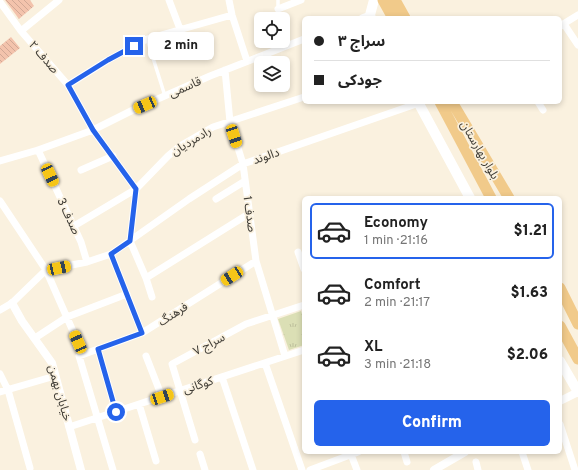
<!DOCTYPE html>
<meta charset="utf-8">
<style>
body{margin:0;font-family:Overpass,"Noto Sans Arabic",sans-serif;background:#f2f2f2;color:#222;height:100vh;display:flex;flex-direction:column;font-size:15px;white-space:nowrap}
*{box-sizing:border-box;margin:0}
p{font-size:13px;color:#767676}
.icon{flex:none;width:22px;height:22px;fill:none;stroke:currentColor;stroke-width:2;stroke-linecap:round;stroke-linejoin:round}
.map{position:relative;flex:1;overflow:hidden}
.drawer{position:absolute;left:302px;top:196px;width:260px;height:258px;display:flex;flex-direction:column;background:#fff;border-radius:6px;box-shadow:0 2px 6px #0003}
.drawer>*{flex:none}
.top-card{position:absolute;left:302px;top:16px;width:260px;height:88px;border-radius:6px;box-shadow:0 2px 6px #0003;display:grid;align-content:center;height:88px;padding:0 12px;background:#fff}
.tools{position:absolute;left:254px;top:12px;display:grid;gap:8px}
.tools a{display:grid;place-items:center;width:36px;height:36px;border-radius:6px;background:#fff;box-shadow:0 2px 6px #0003;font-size:20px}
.end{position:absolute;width:18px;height:18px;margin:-9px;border:5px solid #2563eb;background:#fff;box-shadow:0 0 0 2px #fff}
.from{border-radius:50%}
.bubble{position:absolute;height:28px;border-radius:6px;background:#fff;box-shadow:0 2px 6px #0003;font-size:13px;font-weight:800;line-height:28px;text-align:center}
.car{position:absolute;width:12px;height:24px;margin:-12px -6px;border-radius:5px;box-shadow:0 0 3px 1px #0007;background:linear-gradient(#f5c518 24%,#345 0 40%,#f5c518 0 76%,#345 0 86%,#f5c518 0)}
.top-card b{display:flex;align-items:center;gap:14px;height:38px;font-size:15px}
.top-card b+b{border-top:1px solid #e0e0e0}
.top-card i{width:10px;height:10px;background:#222}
ul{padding:7px 0 0;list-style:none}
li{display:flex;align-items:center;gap:12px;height:56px;margin:0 8px 6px;padding:0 4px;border:2px solid transparent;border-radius:6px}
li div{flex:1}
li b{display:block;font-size:15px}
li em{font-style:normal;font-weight:800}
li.on{border-color:#2563eb}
li>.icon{width:36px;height:36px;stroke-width:1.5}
.primary-button{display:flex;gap:8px;margin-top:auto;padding:8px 12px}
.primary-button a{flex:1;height:46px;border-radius:6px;background:#2563eb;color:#fff;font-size:16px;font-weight:800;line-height:46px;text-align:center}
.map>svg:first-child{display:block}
.park{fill:url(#park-tufts)}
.building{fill:url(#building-back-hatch)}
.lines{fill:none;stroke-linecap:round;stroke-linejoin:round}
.service{stroke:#fff;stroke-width:3.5}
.minor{stroke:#fff;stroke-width:7}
.tertiary{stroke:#fff;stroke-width:8}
.secondary{stroke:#fff;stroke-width:10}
.primary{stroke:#f1ca8a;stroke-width:11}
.route{stroke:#2563eb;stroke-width:5}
.labels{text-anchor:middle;stroke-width:3.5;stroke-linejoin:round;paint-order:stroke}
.street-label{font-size:12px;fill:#3e3b34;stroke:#faf1df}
</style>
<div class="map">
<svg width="578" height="470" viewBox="0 0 578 470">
<defs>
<pattern id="park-tufts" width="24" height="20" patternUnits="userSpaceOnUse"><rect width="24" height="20" fill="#dbdfb5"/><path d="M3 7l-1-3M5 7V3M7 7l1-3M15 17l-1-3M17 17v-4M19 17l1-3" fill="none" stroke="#bdc09c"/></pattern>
<pattern id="building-back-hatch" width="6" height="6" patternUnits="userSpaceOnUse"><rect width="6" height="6" fill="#f3c3ac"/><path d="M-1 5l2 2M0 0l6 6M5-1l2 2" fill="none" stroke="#d1a895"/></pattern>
</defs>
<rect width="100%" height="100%" fill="#faf1df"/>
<path class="park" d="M301 311 304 320V345L289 350 278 319Z"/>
<path class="building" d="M5 0H30L34 6 19 19Z
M11 37 20 48 0 64V46Z"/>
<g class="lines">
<path class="service" d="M278 9V0
M147 39 165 96"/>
<path class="minor" d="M169 0 180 29
M229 0 232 15 247 61
M0 2 21 31 68 85 93 130 136 189 130 241
M278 9 301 0
M362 18 370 15
M564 24 578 45
M560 26 578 15
M21 31 59 0
M225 70 230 122 243 164 256 261 285 356
M68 85 108 60 147 39 232 15
M538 102 543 110
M38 150 81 242 87 262
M0 161 38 150 93 130 135 109 210 76 304 39
M81 170 113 156
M216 199 245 181
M0 201 46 270 83 354
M74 226 136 189 168 156 180 146 213 127 304 97
M130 241 146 278 152 297
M298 252 304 269
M111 254 142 333
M146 278 250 213
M0 310 12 303 46 270 87 262 111 254 189 199 243 164 419 103
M35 338 67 317 127 294
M98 349 116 412
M146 356 162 397
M265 363 302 470
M0 374 8 390 30 468
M222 377 253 470
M0 392 55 376
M139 404 156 461
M560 424 575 470
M69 427 304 350
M195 440 172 364 246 324 304 305
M350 452 357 470
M404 452 407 462
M522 452 528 470
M200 454 205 470
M476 462 478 470
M113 470 79 356 142 333 256 261
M310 470 358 452"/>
<path class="tertiary" d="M12 303 22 321 52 363 81 470
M560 401 578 392
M434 470 465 452"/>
<path class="secondary" d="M371 18 370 15 374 0
M418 102 470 198
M560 361 578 392"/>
<path class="primary" d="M383 0 393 18
M395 0 405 18
M440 102 491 198
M452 102 509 198
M560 288 578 324
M560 326 578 359"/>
</g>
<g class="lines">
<path class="route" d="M116 412 98 349 142 333 111 254 130 241 136 189 93 130 68 85 108 60 134 46"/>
</g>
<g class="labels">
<g class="street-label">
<text transform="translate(44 57) rotate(49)" y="4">صدف ۲</text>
<text transform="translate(185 87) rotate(-24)" y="4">قاسمی</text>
<text transform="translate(191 141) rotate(-31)" y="4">رادمردیان</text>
<text transform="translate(480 150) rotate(60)" y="4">بلوار بهارستان</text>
<text transform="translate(266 156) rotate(-19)" y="4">دالوند</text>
<text transform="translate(250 214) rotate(82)" y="4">صدف 1</text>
<text transform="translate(69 216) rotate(65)" y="4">صدف 3</text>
<text transform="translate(173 314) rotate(-33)" y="4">فرهنگ</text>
<text transform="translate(209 344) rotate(-28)" y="4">سراج ۷</text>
<text transform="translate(198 385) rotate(-18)" y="4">کوگانی</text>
<text transform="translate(60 393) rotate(74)" y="4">خیابان بهمن</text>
</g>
</g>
</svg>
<div class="tools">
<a><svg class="icon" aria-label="locate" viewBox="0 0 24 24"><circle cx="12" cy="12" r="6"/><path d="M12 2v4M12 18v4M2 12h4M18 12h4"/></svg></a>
<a><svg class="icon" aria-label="layers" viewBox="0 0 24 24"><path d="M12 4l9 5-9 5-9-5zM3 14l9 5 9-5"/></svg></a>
</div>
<i class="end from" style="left:116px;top:412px"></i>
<i class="end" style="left:134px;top:46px"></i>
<div class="bubble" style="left:148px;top:32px;width:66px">2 min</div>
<i class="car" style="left:145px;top:105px;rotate:247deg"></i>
<i class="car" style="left:234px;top:136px;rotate:162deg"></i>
<i class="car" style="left:50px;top:175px;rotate:155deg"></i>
<i class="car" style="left:59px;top:268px;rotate:78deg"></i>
<i class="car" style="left:232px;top:276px;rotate:237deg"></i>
<i class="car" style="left:78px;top:342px;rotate:336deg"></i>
<i class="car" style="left:162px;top:397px;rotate:72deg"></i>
<div class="top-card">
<b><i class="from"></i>سراج ۳</b>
<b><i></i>جودکی</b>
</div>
<section class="drawer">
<ul>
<li class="on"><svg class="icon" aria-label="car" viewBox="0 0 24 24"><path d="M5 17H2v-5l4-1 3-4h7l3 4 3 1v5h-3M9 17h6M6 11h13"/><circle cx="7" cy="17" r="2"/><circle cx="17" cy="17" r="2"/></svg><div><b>Economy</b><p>1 min · 21:16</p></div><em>$1.21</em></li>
<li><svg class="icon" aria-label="car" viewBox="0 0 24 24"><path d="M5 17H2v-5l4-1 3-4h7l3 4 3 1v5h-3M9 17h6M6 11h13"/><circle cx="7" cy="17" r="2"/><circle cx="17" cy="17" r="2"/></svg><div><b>Comfort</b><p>2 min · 21:17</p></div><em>$1.63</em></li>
<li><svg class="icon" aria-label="car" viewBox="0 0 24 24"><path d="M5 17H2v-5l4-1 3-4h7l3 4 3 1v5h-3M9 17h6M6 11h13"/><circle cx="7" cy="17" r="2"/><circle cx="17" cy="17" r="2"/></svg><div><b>XL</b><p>3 min · 21:18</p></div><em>$2.06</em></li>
</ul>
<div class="primary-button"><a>Confirm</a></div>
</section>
</div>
